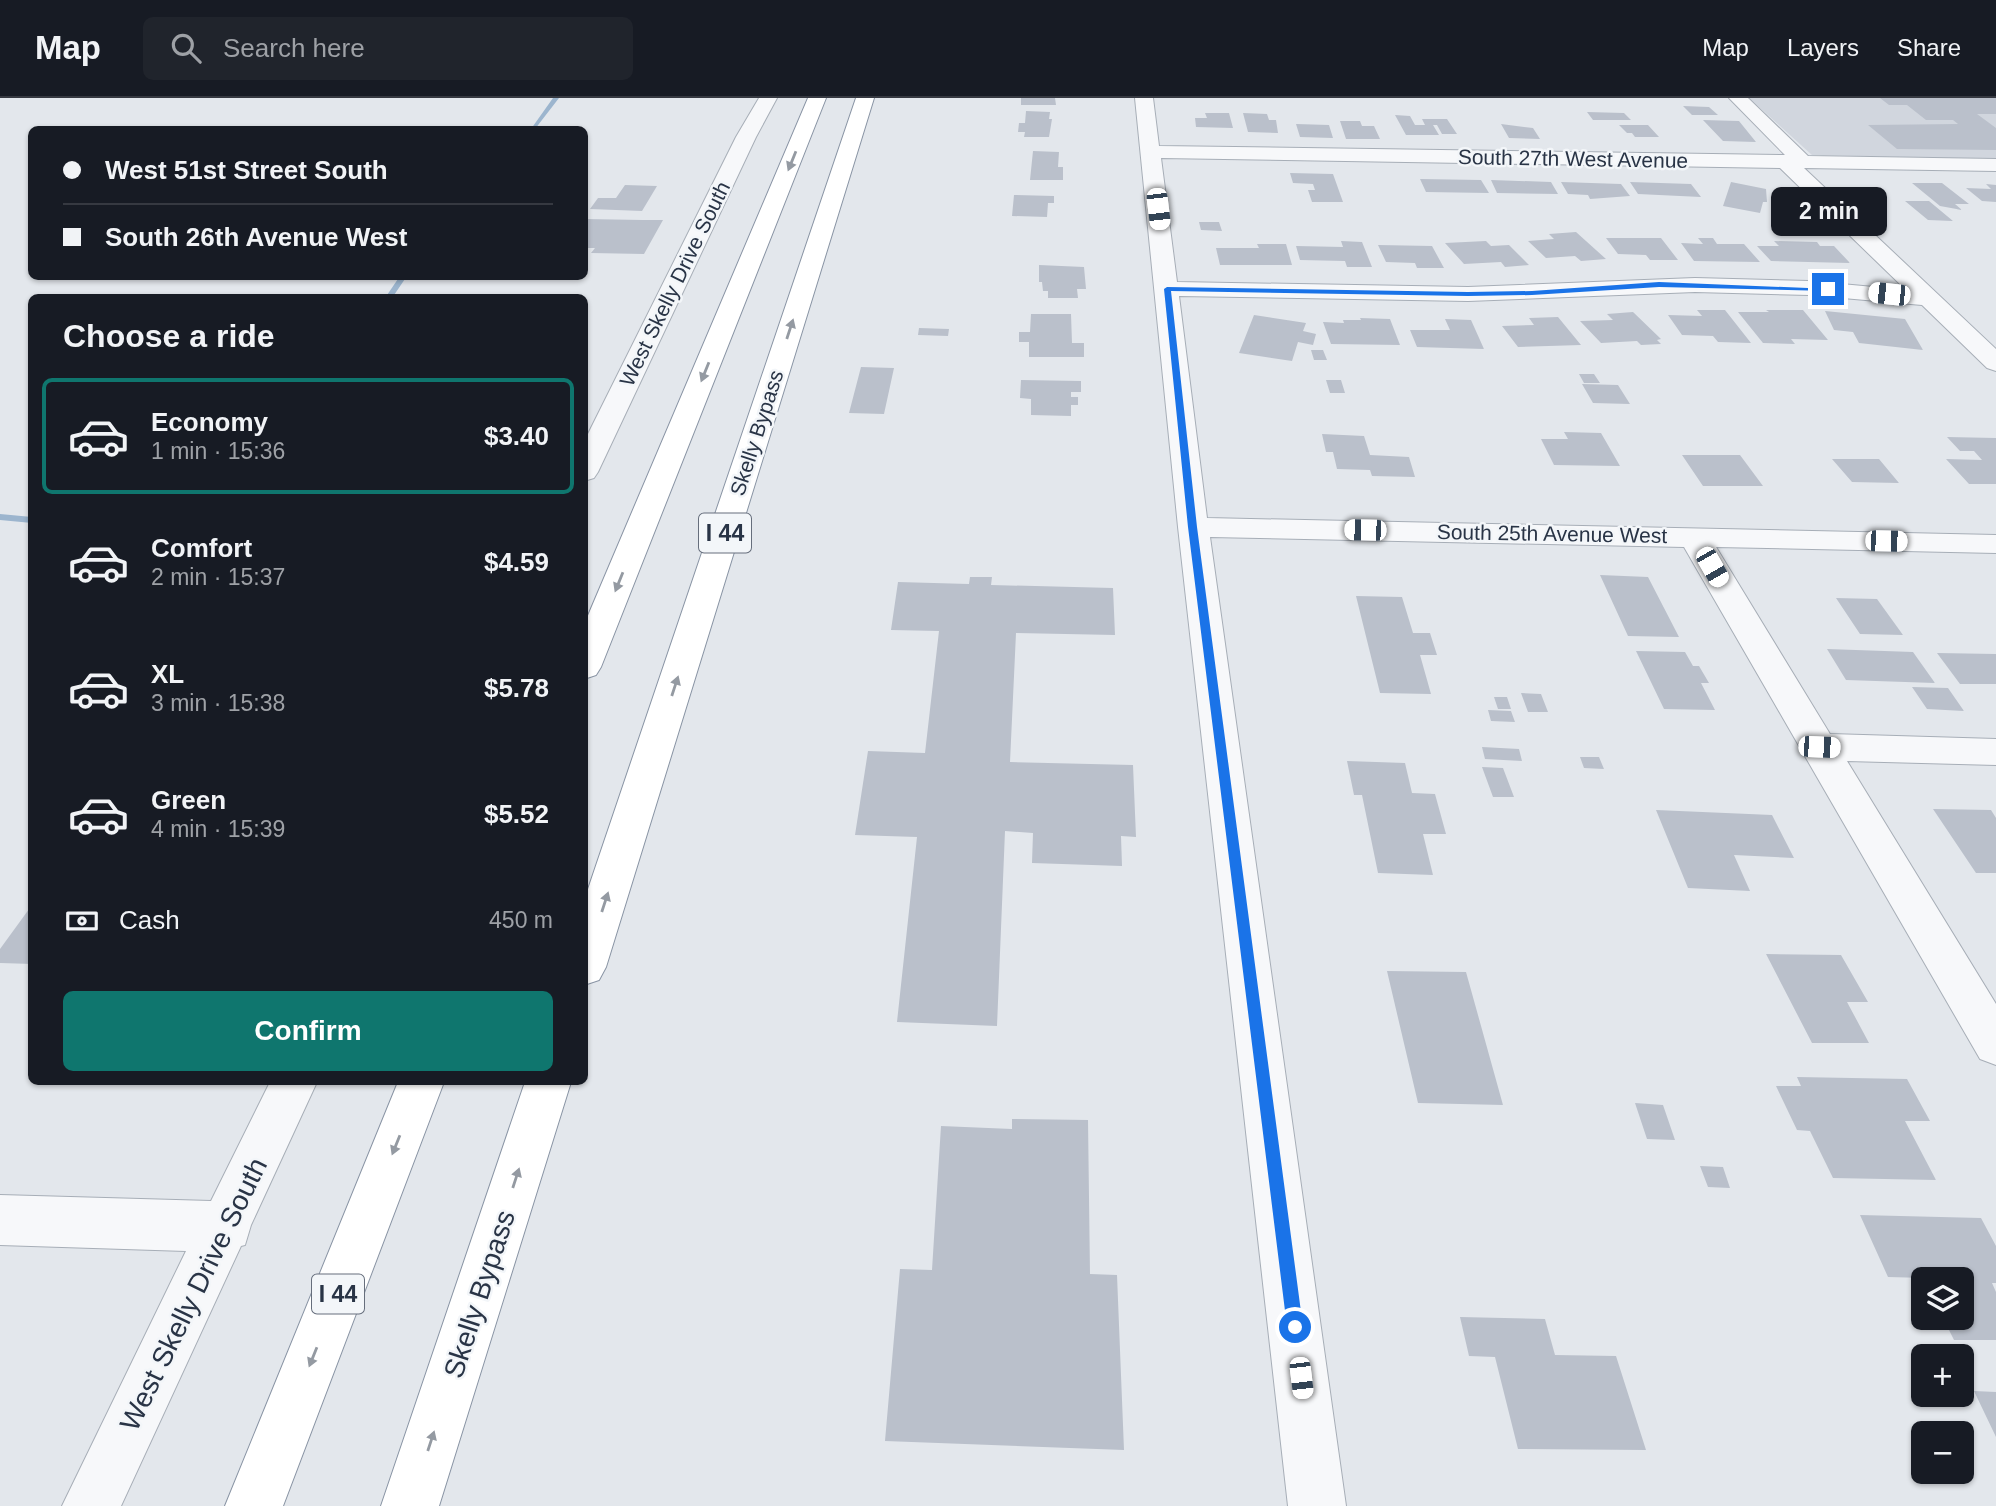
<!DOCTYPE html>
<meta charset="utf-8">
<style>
body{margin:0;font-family:Helvetica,sans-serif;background:#20242c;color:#f1f3f6;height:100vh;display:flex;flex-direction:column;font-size:26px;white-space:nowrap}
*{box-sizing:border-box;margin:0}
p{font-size:23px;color:#9ea1a6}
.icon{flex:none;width:38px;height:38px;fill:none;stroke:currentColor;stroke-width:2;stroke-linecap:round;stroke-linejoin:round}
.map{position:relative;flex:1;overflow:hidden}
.drawer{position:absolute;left:28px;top:196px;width:560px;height:791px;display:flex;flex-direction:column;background:#171b24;border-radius:10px;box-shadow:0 2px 5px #0004}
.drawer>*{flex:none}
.guide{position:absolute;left:28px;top:28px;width:560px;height:154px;border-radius:10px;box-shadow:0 2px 5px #0004;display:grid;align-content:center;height:154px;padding:0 35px;background:#171b24}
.fabs{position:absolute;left:1911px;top:1169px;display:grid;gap:14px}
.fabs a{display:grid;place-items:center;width:63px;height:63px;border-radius:10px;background:#171b24;box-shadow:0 2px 5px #0004;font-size:35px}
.end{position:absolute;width:32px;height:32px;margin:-16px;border:9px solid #1a73e8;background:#fff;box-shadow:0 0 0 4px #fff}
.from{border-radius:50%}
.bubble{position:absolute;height:49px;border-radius:10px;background:#171b24;box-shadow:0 2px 5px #0004;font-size:23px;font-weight:700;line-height:49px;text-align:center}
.car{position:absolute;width:21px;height:42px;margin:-21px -10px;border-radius:9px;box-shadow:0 0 5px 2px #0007;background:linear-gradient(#fff 24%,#345 0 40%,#fff 0 76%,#345 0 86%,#fff 0)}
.guide b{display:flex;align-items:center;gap:24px;height:66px;font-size:26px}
.guide b+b{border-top:2px solid #363941}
.guide i{width:18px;height:18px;background:#f1f3f6}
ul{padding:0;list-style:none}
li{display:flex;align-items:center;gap:21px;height:116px;margin:0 14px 10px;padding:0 21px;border:4px solid transparent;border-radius:10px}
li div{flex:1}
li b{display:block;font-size:26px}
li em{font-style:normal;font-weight:700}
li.current{border-color:#0f766e}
li>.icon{width:63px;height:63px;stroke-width:1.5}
h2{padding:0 35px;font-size:32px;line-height:84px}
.pay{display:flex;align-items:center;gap:18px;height:77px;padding:0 35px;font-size:26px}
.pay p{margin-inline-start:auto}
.action{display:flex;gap:14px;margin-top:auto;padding:14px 35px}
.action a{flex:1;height:80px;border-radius:10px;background:#0f766e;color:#fff;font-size:28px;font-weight:700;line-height:80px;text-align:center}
header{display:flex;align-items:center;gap:42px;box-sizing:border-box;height:98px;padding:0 35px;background:#171b24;border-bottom:2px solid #363941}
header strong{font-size:33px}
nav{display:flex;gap:38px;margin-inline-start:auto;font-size:24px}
.search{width:490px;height:63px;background:#20242c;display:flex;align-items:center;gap:18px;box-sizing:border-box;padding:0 24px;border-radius:10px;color:#9ea1a6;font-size:26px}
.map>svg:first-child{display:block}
.built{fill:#d1d6de}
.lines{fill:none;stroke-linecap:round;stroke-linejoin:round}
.stream{fill:#9cb5ce;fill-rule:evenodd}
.building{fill:#bac0cb}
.minor-casing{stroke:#a7aeb7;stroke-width:2}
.highway-casing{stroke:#8994a4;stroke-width:2}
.minor{fill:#f7f8fa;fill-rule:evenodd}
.highway{fill:#fff;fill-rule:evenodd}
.oneway{fill:#949aa2}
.route{fill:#1a73e8}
.labels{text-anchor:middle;stroke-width:5;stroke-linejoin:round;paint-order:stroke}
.far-street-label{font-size:21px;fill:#293446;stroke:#f3f6f9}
.shield{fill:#f3f6f9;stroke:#666e7c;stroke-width:2}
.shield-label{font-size:23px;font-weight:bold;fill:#293446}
.near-street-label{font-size:28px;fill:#293446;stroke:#f3f6f9}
</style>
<header>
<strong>Map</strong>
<div class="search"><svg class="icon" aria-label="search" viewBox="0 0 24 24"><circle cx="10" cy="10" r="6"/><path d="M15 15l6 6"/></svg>Search here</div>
<nav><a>Map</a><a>Layers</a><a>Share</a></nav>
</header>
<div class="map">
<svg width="1996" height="1408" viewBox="0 0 1996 1408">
<rect width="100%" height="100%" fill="#e3e7ec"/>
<path class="built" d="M1749 0H1996V61L1812 57Z"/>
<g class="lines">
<path class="stream" d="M553 0H559L535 31H531Z
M400 178H407L392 200H385Z
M0 416 32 419V425L0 422Z"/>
</g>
<path class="building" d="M1021 0H1055L1056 7H1021Z
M1880 0H1996V16H1977L1996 30V52L1897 51 1868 27 1958 26 1953 22H1926L1907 7H1889Z
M1683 8 1709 9 1718 17H1692Z
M1026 13 1050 14 1049 21H1052L1049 39H1024L1025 34H1018L1019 25H1025Z
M1587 14 1624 15 1631 22H1593Z
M1205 15H1229L1233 30 1196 29 1195 20H1207Z
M1243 15 1267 16 1269 22H1276L1278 35 1248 34Z
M1395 17 1410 18 1415 27H1425L1422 21H1447L1457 36H1442L1437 27H1433L1439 37H1406Z
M1703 22 1739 23 1756 44 1723 43Z
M1340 23H1360L1362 28H1374L1380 41H1346Z
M1296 26 1329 27 1333 40 1300 39Z
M1501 26 1533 30 1540 41 1509 40Z
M1619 27H1648L1659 39H1635L1632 35H1627Z
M1033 53 1059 54 1058 69H1063V82H1030Z
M1290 75 1333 76 1343 104H1312L1308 92H1315L1313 86 1293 85Z
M1420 81 1481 82 1489 95 1426 94Z
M1491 82 1551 84 1558 96 1497 95Z
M1561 84 1621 86 1630 98 1590 101 1588 97 1568 96Z
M1630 84 1691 86 1701 99 1638 96Z
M1731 84 1766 91 1767 104H1763L1760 115 1723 108Z
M1912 85H1942L1969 106H1955L1962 112 1940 108Z
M1986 86 1996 87V104L1982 103 1966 90 1991 91Z
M625 87 657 88 642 113 590 111 598 100H616Z
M1014 97 1054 98V105H1048L1047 119 1012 118Z
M1905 103H1929L1953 123 1928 122Z
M584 121 643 122H663L644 156 591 155 595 150H584Z
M1199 124H1219L1222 133 1201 132Z
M1576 134 1606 161 1581 163 1575 158 1546 160 1528 143 1554 141 1549 136Z
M1606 140H1661L1678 162H1650L1646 157 1618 156Z
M1698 140H1713L1717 146H1744L1760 164 1694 163 1681 145 1703 146Z
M1341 143 1362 144 1372 169H1347L1345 163 1300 162 1296 148 1343 149Z
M1486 143 1491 148 1509 147 1529 167 1505 169 1501 164 1464 166 1445 145Z
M1774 143 1817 144 1820 148H1834L1850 165 1771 163 1757 148H1779Z
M1257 146H1286L1292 167H1220L1216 150H1259Z
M1378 147 1432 148 1444 170H1417L1415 165 1386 164Z
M1039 167 1084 169 1086 191H1077L1078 200H1048V193H1043L1042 184H1039Z
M1697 212H1725L1751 245 1718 244 1713 238 1682 237 1668 217 1702 218Z
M1766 212H1803L1828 242 1791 241 1795 246 1763 245 1738 214H1769Z
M1825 213 1905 221 1923 252 1859 245 1853 234 1834 232Z
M1633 214 1661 241 1657 242 1661 246 1641 247 1637 243 1601 245 1580 223 1613 222 1607 216Z
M1031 216H1071L1072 245H1084V259H1029V244H1019V234H1030Z
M1254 217 1306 225 1303 233 1316 236 1313 247 1298 244 1292 263 1239 255Z
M1558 219 1581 247 1518 249 1502 228 1534 227 1529 220Z
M1360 220 1390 221 1400 247 1331 246 1323 224 1344 225 1343 222H1361Z
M1445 221 1471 222 1484 251 1417 249 1410 232H1450Z
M919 230 949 231 948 238 918 237Z
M1311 252H1323L1327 262H1314Z
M861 269 894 270 884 316 849 315Z
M1579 276H1594L1600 285H1584Z
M1021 282 1081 283V294H1071V299H1078V307H1071V318L1031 317V301L1020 300Z
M1326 282H1341L1345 295H1330Z
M1582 286 1618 287 1630 306 1593 305Z
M1564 334 1601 335 1620 368 1554 367 1541 341H1568Z
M1322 336 1364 338 1370 357 1409 359 1415 379 1372 378 1370 372 1337 371 1333 354H1326Z
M1947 339 1996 340V386H1969L1946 361 1982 362 1974 353H1960Z
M1682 357H1740L1763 388H1703Z
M1832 361H1879L1899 385 1852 384Z
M1600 477 1648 479 1679 539 1628 538Z
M970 479H992L991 487 1113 490 1115 537 1016 535 1010 664 1133 667 1136 739 1121 738 1122 768 1032 765 1033 735 1005 733 997 928 897 924 917 739 855 737 868 653 925 655 939 533 891 532 898 484 969 486Z
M1356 498 1402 499 1413 535H1430L1437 557H1420L1431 596 1380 595Z
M1836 500 1877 501 1903 537 1860 536Z
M1827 551 1913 554 1935 585 1846 582Z
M1636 553 1685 554 1693 568H1699L1709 585H1701L1715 612 1664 611Z
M1937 555 1996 556V586H1960Z
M1912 589 1948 590 1964 613 1927 611Z
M1521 595 1541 596 1548 614H1528Z
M1494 599H1507L1511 611H1498Z
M1488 612 1511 613 1515 624 1491 623Z
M1482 649 1519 651 1522 663 1485 661Z
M1580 659H1599L1604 671 1584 670Z
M1347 663 1405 665 1412 695 1435 696 1446 736H1423L1433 777 1378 775 1362 697H1354Z
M1482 669 1503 670 1514 699H1493Z
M1933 711 1991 712 1996 720V775H1976Z
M1656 712 1772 717 1794 760 1734 757 1750 793 1688 790Z
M32 807V866L0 865V851Z
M1766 856 1841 857 1868 904H1847L1869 945H1812Z
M1387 873 1466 874 1503 1007 1418 1005Z
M1797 979 1907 981 1930 1023H1905L1936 1082 1833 1080 1810 1033 1797 1032 1776 988H1801Z
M1635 1005 1663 1007 1675 1042 1647 1041Z
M1012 1021 1088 1022 1090 1176 1117 1177 1124 1352 885 1343 900 1171 932 1172 941 1028 1012 1031Z
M1700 1068 1723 1069 1730 1090 1708 1089Z
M1860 1117 1981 1120 1996 1148V1185H1992L1996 1194V1242H1954L1943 1220H1962V1181L1888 1179Z
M1460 1219 1545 1221 1555 1257 1616 1258 1646 1352 1518 1351 1495 1259 1469 1258Z
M1974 1293 1996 1294V1339Z"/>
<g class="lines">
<defs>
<path id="minor" d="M759 0H777L756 39 598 374 594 380 584 383V344L736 39Z
M1135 0H1153L1159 48 1785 57 1729 0H1748L1808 58 1996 61V73L1804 70 1996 251V273L1987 270 1922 207 1809 197 1695 194 1468 203 1179 198 1207 420 1996 437V455L1716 449 1830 636 1996 641V667L1847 663 1996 906V967L1980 961 1684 449 1210 439 1346 1408H1288L1178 429ZM1161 60 1780 70 1906 192 1809 183 1695 180 1468 189 1177 184Z
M270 984H317L251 1127 245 1147 241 1148 121 1408H62L186 1153 0 1147V1097L211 1103Z"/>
<path id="highway" d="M808 0H826L601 569 596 577 584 581V527Z
M856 0H874L606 869 599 882 584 887V803Z
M398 984H444L283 1408H225Z
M525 984H571L439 1408H381Z"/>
</defs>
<use href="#minor" class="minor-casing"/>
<use href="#highway" class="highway-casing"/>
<use href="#minor" class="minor"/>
<use href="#highway" class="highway"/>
</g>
<defs><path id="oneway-solid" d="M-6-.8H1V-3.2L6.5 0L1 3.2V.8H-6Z" transform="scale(1.75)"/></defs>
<g class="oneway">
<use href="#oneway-solid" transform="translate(792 63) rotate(112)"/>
<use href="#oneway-solid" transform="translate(790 231) rotate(-72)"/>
<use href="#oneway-solid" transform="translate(705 274) rotate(112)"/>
<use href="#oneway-solid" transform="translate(619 484) rotate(112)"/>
<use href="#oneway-solid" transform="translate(675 588) rotate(-72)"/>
<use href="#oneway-solid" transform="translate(605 804) rotate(-72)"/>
<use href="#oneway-solid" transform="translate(396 1047) rotate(112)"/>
<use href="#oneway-solid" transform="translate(516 1080) rotate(-72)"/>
<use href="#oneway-solid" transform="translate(313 1259) rotate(112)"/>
<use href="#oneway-solid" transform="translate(431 1343) rotate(-72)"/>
</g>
<path class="route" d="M1659 184 1832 191 1828 193 1659 189 1532 197 1468 198 1171 193 1197 429 1303 1229 1300 1235 1295 1237 1289 1235 1287 1229 1188 429 1164 191 1167 189 1468 194 1532 193Z"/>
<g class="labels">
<g class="far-street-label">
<text transform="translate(1573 61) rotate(1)" y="7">South 27th West Avenue</text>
<text transform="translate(675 186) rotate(-64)" y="7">West Skelly Drive South</text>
<text transform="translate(757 335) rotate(-72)" y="7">Skelly Bypass</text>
<text transform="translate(1552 436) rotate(1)" y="7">South 25th Avenue West</text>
</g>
<g class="shield">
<rect x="699" y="415.5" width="52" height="39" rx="5"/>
<rect x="312" y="1176.5" width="52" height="39" rx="5"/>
</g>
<g class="shield-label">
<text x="725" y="443">I 44</text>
<text x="338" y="1204">I 44</text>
</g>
<g class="near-street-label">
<text transform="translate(193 1196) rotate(-64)" y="10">West Skelly Drive South</text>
<text transform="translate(479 1196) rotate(-72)" y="10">Skelly Bypass</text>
</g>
</g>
</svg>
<div class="fabs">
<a><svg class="icon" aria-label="layers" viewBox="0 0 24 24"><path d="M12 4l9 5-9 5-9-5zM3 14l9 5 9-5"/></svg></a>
<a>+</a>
<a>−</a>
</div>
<i class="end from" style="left:1295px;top:1229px"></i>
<i class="end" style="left:1828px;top:191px"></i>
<div class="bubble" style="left:1771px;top:89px;width:116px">2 min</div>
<i class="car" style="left:1158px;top:111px;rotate:173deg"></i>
<i class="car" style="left:1889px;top:196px;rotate:276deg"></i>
<i class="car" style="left:1365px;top:432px;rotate:271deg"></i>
<i class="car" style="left:1886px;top:443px;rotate:91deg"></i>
<i class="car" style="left:1712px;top:469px;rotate:150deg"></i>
<i class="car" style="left:1819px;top:649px;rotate:92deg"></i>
<i class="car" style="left:1301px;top:1280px;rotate:173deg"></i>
<div class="guide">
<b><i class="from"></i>West 51st Street South</b>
<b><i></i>South 26th Avenue West</b>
</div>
<section class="drawer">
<h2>Choose a ride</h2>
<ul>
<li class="current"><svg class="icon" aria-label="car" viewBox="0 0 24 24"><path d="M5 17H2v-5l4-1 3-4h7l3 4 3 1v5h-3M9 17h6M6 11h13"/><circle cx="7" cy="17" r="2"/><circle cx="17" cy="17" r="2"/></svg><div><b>Economy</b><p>1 min · 15:36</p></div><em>$3.40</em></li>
<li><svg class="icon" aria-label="car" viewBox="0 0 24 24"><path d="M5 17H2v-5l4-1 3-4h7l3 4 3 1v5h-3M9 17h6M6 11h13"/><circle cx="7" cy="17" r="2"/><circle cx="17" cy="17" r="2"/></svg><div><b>Comfort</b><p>2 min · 15:37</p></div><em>$4.59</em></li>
<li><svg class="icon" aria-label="car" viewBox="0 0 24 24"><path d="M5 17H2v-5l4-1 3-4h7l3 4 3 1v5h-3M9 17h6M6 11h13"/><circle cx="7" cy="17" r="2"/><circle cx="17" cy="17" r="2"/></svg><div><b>XL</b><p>3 min · 15:38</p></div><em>$5.78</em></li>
<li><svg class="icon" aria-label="car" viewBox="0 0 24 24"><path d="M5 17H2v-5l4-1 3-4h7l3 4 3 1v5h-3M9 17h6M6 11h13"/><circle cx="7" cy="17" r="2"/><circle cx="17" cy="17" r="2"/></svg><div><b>Green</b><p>4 min · 15:39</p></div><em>$5.52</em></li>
</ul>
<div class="pay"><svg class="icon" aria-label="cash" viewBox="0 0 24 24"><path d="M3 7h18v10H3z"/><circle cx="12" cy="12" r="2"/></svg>Cash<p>450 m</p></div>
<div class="action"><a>Confirm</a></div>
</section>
</div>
